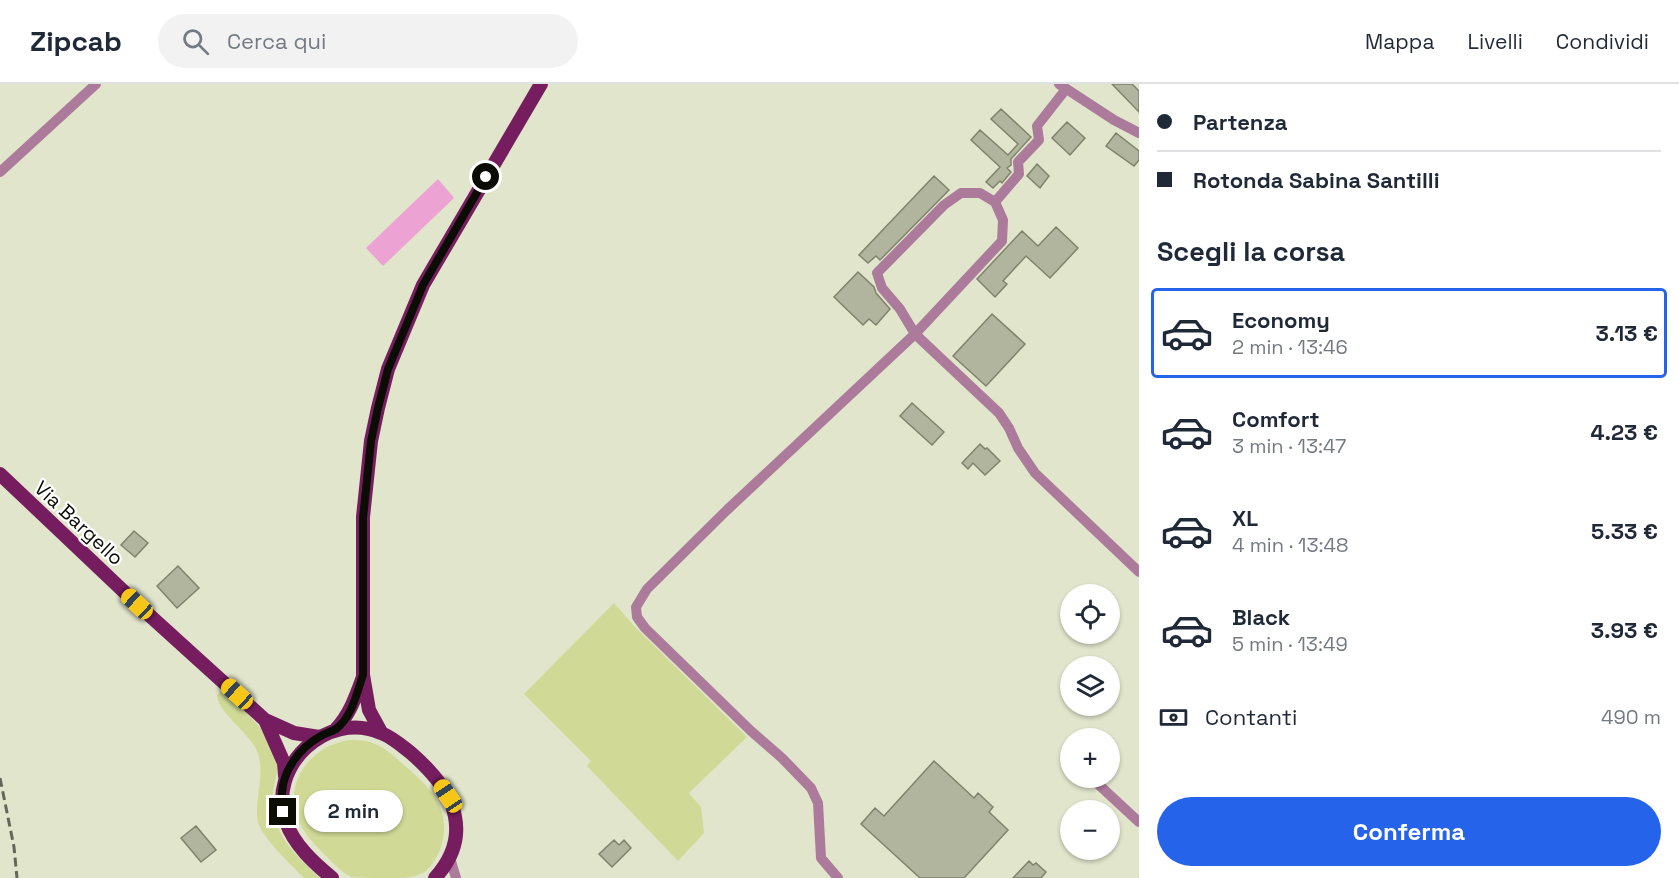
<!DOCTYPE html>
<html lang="it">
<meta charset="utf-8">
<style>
body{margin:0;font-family:"Space Grotesk",sans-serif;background:#f2f2f3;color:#1f2937;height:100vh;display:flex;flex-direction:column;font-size:22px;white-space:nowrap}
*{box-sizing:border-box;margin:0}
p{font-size:20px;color:#747a83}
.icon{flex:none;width:33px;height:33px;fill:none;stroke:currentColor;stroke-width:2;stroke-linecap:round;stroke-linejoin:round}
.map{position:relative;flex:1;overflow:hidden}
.side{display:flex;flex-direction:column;background:#fff;width:540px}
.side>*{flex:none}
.banner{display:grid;align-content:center;height:132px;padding:0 18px;background:#fff}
.buttons{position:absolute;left:1060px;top:500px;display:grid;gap:12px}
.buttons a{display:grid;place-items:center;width:60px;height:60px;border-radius:50%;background:#fff;box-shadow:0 2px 4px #0004;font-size:30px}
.end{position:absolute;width:27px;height:27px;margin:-14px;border:8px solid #0b0d05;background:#fff;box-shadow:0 0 0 3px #fff}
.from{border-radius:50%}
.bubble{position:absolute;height:42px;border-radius:21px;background:#fff;box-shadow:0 2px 4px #0004;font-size:20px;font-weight:700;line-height:42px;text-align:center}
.car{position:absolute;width:18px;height:36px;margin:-18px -9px;border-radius:8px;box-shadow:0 0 4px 2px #0007;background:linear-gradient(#f5c518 24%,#345 0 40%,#f5c518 0 76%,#345 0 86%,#f5c518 0)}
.banner b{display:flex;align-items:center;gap:21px;height:57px;font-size:22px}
.banner b+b{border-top:2px solid #e0e1e3}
.banner i{width:15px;height:15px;background:#1f2937}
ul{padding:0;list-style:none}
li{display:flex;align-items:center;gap:18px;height:90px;margin:0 12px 9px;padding:0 6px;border:3px solid transparent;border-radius:6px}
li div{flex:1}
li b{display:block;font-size:22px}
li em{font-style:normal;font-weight:700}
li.active{border-color:#2563eb}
li>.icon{width:54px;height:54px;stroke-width:1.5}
h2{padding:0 18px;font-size:27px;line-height:72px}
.pay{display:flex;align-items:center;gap:15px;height:66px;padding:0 18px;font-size:22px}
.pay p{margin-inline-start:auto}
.action{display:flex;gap:12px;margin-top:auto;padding:12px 18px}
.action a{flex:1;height:69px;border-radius:36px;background:#2563eb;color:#fff;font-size:24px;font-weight:700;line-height:69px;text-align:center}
header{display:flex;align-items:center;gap:36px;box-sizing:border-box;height:84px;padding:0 30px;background:#fff;border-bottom:2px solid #e0e1e3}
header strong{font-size:28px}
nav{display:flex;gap:33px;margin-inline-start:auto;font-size:21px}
.search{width:420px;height:54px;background:#f2f2f3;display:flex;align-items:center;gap:15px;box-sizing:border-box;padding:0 21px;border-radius:33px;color:#747a83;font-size:22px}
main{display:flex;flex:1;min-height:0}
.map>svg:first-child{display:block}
.green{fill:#d0da96}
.water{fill:#eca2d3}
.building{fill:#b1b59d;stroke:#80836c;stroke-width:1.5}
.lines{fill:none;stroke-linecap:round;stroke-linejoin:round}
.minor{stroke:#ac7b9b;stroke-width:10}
.major{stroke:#761d60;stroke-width:14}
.rail{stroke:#646758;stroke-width:3;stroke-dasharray:9 4.5;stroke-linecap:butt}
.route{stroke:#0b0d05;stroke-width:8}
.labels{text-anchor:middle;stroke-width:4.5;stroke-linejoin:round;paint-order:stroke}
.street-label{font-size:20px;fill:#0b0d05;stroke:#fff}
</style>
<header>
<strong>Zipcab</strong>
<div class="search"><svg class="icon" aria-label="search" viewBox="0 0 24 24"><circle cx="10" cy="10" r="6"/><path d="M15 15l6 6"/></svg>Cerca qui</div>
<nav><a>Mappa</a><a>Livelli</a><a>Condividi</a></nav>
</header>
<main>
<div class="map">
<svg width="1139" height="794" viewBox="0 0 1139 794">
<rect width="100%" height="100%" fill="#e1e5cb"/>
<path class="green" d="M614 519 636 544 747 653 689 709 701 723 704 749 678 777 587 682 591 677 524 610Z
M222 606C243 626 267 644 276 673 280 686 274 697 273 709 271 750 293 769 320 794H304C290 779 267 759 259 741 257 737 257 732 257 727 257 708 265 685 257 667 249 648 217 628 217 611Z
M349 656C358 656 367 656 375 660 387 665 396 674 405 682 416 691 428 702 436 715 450 737 445 769 426 787 416 794 405 794 392 794 381 794 360 794 351 793 340 787 331 777 323 769 313 759 304 749 298 736 283 698 311 662 349 656Z"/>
<path class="water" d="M438 95 454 114 383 182 366 164Z"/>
<path class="building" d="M1112 0H1132L1139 7V28Z
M1001 25 1031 53 1011 75V81L1007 84 1011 88 1002 99 1000 97 993 104 986 98 1000 83 971 56 980 46 1008 71 1018 60 991 35Z
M1067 38 1085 54 1070 71 1052 54Z
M1116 49 1139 67V76L1134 82 1106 62Z
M1037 80 1049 92 1040 104 1027 92Z
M934 92 949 106 880 176 876 172 868 179 859 171Z
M1056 143 1078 164 1050 194 1026 172 1003 197 1007 200 995 213 977 195 1022 147 1038 162Z
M858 188 874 203 876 209 890 225 876 241 869 235 863 241 834 213Z
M992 230 1025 260 986 302 953 272Z
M912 319 944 348 932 361 900 332Z
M980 360 985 365 987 364 1000 377 985 391 973 379 968 385 962 379Z
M134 447 148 459 135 473 121 461Z
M178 482 199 504 177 524 157 502Z
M934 677 974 714 978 709 993 723 989 728 1008 746 964 794H920L861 740 875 724 884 732Z
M196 742 216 766 201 778 181 754Z
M614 756 619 761 624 756 631 764 612 783 599 770Z
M1029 777 1033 781 1036 779 1046 788 1041 794H1013Z"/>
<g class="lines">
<path class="minor" d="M1059 0 1114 36 1139 49
M0 88 96 0
M995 118 980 109H961L944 121 877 189 882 204 900 225 915 250 1002 157 1003 136 995 118 1019 90 1018 78 1039 56 1037 42 1066 5
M1098 700 1139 738
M450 774 456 794
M838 794 821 774 818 719 811 704 782 674 751 647 645 544 637 533 636 523 647 505 727 426 915 250 999 329 1009 344 1018 364 1035 389 1139 488"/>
<path class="major" d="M0 390 137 520 265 636 294 649 319 653
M265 636 284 679 285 692
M336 645C350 630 356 612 363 593
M381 648 369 626 363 591V433L371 357 378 324 388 285 423 201 541 0
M332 794C314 779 294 761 286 738 266 683 327 625 381 649 392 653 402 662 411 669 427 683 443 699 451 719 462 747 455 772 435 794"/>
<path class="rail" d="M0 694 14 763 17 794"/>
</g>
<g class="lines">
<path class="route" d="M283 728C283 722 282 715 282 709 283 686 300 664 319 653 325 649 331 648 336 645 352 633 357 608 363 591V434L371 357 378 324 388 285 423 201 486 93"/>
</g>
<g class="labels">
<g class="street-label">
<text transform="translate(79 439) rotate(43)" y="7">Via Bargello</text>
</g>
</g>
</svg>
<div class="buttons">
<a><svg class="icon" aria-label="locate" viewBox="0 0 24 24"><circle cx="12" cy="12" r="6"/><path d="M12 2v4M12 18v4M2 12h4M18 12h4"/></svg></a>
<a><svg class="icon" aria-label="layers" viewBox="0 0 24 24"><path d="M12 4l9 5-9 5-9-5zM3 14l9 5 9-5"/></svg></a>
<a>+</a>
<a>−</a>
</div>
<i class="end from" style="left:486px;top:93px"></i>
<i class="end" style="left:283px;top:728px"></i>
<div class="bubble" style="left:304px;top:706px;width:99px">2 min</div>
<i class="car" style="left:137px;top:520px;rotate:313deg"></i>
<i class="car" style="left:237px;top:610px;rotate:312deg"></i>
<i class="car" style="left:448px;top:712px;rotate:326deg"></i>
</div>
<section class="side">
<div class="banner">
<b><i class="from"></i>Partenza</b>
<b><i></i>Rotonda Sabina Santilli</b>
</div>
<h2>Scegli la corsa</h2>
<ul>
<li class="active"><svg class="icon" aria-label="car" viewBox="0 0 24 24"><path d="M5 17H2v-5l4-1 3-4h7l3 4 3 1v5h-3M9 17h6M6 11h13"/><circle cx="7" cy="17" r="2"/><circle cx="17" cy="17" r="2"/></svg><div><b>Economy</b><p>2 min · 13:46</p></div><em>3.13 €</em></li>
<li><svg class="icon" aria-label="car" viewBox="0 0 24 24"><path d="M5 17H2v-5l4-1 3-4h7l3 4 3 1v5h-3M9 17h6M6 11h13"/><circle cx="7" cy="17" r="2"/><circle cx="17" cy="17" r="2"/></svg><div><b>Comfort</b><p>3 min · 13:47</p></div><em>4.23 €</em></li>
<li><svg class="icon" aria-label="car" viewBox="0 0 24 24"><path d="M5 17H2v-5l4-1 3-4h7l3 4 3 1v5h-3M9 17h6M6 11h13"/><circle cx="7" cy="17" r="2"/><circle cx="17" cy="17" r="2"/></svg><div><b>XL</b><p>4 min · 13:48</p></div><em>5.33 €</em></li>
<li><svg class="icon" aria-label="car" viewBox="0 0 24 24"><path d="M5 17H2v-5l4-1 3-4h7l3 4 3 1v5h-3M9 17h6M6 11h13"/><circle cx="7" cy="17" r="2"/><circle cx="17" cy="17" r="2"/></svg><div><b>Black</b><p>5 min · 13:49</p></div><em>3.93 €</em></li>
</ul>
<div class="pay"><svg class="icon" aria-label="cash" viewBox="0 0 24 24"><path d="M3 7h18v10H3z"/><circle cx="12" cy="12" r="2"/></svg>Contanti<p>490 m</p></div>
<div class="action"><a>Conferma</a></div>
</section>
</main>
